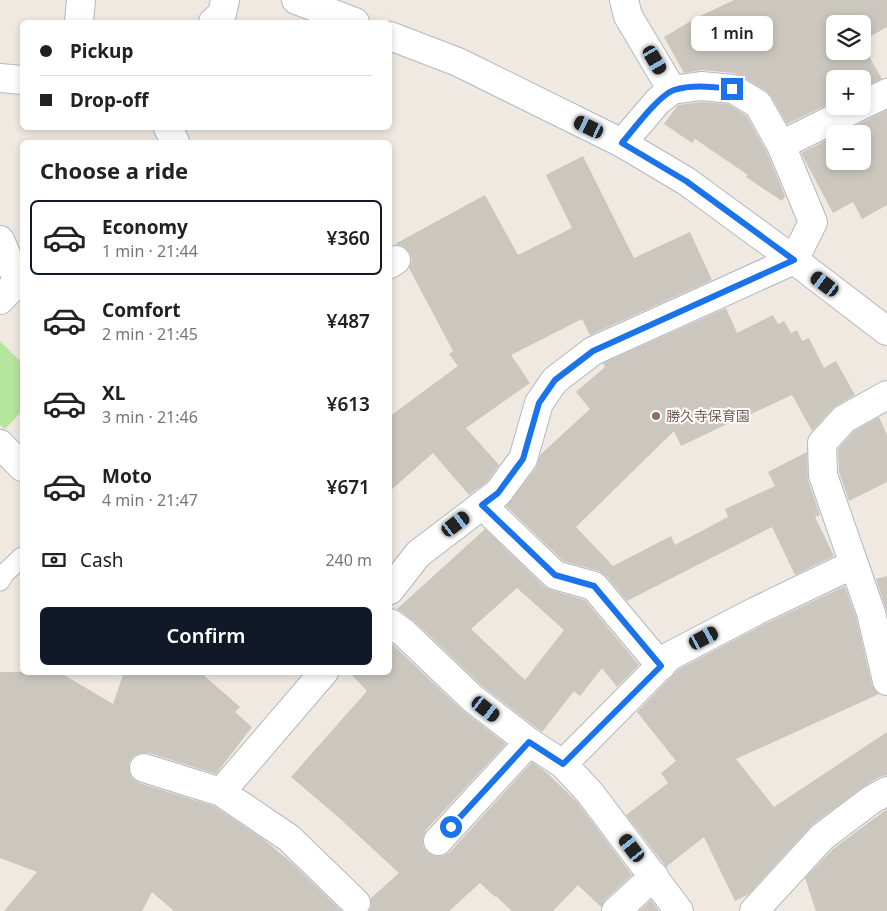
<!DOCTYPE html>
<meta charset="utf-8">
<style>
body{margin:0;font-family:"Noto Sans","Noto Sans JP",sans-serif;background:#f6f6f6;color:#222;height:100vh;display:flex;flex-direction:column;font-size:19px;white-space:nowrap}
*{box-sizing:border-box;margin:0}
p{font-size:16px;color:#767676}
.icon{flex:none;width:28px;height:28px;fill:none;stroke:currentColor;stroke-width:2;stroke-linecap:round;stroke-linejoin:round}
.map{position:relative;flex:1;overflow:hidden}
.drawer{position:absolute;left:20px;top:140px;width:372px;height:535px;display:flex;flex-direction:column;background:#fff;border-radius:8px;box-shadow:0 2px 8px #0003}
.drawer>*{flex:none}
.hud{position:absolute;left:20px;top:20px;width:372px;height:110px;border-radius:8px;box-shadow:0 2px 8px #0003;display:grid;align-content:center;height:110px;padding:0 20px;background:#fff}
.tools{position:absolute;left:826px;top:15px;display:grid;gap:10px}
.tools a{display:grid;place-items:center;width:45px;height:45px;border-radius:8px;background:#fff;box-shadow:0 2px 8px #0003;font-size:25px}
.end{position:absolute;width:22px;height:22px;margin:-11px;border:6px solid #1a73e8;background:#fff;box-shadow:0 0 0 2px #fff}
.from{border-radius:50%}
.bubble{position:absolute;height:35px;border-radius:8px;background:#fff;box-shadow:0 2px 8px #0003;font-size:16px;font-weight:600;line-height:35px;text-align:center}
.car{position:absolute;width:15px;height:30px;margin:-15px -8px;border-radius:6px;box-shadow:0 0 4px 1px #0007;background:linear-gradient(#222 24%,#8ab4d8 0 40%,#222 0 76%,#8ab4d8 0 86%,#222 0)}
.hud b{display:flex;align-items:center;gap:18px;height:48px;font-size:19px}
.hud b+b{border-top:1px solid #e0e0e0}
.hud i{width:12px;height:12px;background:#222}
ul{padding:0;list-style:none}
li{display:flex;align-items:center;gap:15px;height:75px;margin:0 10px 8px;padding:0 10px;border:2px solid transparent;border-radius:8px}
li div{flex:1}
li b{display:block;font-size:19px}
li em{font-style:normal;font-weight:600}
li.active{border-color:#111827}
li>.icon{width:45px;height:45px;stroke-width:1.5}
h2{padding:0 20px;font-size:22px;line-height:60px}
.pay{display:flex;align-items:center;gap:12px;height:55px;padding:0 20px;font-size:19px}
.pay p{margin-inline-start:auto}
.cta{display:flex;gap:10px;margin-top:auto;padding:10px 20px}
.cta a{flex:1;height:58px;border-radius:8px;background:#111827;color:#fff;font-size:20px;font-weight:600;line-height:58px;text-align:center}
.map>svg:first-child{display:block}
.green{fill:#b6e59e}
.building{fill:#cbc7bf;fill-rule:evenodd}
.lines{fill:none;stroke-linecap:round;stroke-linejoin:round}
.lane-casing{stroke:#b4b7c1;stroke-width:21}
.street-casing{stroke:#b4b7c1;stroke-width:30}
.secondary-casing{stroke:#b4b7c1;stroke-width:30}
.lane{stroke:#fff;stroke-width:19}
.street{stroke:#fff;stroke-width:28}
.secondary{stroke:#fff;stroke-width:28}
.route{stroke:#1a73e8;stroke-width:6}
.education-dot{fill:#8d6e63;stroke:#fff;stroke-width:2}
.labels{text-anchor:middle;stroke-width:4;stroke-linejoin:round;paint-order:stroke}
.education-label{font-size:14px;fill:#785e54;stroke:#fff;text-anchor:start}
</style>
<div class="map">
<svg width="887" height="911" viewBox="0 0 887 911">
<rect width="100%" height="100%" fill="#efe9e1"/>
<path class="green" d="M0 341 22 363V411L5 429 0 425Z"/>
<path class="building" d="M734 0H887V27L862 41V24H835V51H862V44L882 79 862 87V79H835V101L787 124 771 96 766 91 741 76 734 73 702 70 684 73 664 37 696 18Z
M701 102 728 104 746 115 767 152 785 196 782 201 746 177 748 175 695 139 692 143 664 124 678 105Z
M887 110V205L862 219 853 202 833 213 801 153 835 136V161H862V134H839Z
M583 156 634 258 690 232 712 280 590 335 582 319 511 355 530 383 466 428 499 465 487 482 469 495 433 453 390 491V416L458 366 449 354 453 351 409 268 412 259 409 252 403 246 395 244 485 195 518 255 572 228 546 175Z
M726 308 737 333 773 315 778 324 784 321 791 333 797 330 802 341 809 338 824 368 836 361 855 395 833 408 812 431 792 395 749 415 748 414 681 446 674 431 576 527 613 566 671 536 675 545 728 517 725 509 775 486 768 472 807 452 808 480 820 515 815 517 834 556 795 575 772 527 627 601 606 576 599 571 563 561 506 506 536 468 540 455 590 409 576 392 605 367 603 363Z
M879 417 887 435V482L849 501 839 472 838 449 854 431Z
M485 529 545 587 551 590 585 600 639 665 617 687 602 668 580 696 574 691 542 732 482 686 415 622 397 609ZM517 588 564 630 525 680 471 629Z
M887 576V613L876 579Z
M845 586 856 617 872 685 879 694 736 759 774 807 887 732V775L879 777 862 788 812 825 749 894 735 901 704 837 666 867 626 815 668 783 661 773 676 761 637 712 679 669 763 625Z
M390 642 461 709 506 744 426 830 423 838V846L427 852 435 856H443L450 852 532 762 547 773 578 803 632 875 605 900 601 907 578 885 553 911H512L496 896 495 897 480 883 449 911H369L371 906V898L399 873 336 815 291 777 367 691 349 672H390Z
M0 672H59L113 704 124 672H200L240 707 235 712 252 727 216 774 149 753H141L134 756 129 763V771L132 778 139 783 214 806 263 839 291 862 342 911H174L152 892 142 911H4L37 872 0 858Z
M887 809V911H816L805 878 833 849Z
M651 900 659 911H639Z"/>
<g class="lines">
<defs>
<path id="lane" d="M0 581 5 573 22 557"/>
<path id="street" d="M624 0 628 16 672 90
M213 22 222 14 225 0
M862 105 887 93
M168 128 175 142
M781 145 860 106
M0 240 18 281 0 300
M390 264 396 260
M887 395 844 419 822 443 823 475 871 613 887 681
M0 444 22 467
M482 505 555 575 594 586 661 666
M390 590 418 554 498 493 523 459 539 403 555 380 593 351 794 260 813 222 781 145 758 104 733 89 701 86 672 90 658 101 622 143
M390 623 404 633 472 698 529 742 563 764 590 793 679 911
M563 764 670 656 756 611 854 564
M144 768 221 792 289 838 356 903
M221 792 324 672
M438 841 529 742
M616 911 654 876
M754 911 822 837 871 800 887 791"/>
<path id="secondary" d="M296 0 355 22
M79 22 81 0
M390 36 458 62 622 143 686 181 794 260 887 331
M0 78 22 80"/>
</defs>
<use href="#lane" class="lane-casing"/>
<use href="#street" class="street-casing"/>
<use href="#secondary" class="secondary-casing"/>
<use href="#lane" class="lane"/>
<use href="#street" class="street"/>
<use href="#secondary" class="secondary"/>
</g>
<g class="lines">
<path class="route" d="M451 827 529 742 563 764 661 666 594 586 555 575 482 505 498 493 523 459 539 403 555 380 593 351 794 260 686 181 622 143C633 130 659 95 674 90 693 84 713 87 732 89"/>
</g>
<circle class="education-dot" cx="656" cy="416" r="5"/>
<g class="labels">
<g class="education-label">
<text x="666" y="421">勝久寺保育園</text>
</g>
</g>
</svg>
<div class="tools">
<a><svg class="icon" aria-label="layers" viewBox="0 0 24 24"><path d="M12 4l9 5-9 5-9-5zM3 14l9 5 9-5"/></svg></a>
<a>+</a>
<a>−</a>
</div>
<i class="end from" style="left:451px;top:827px"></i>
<i class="end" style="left:732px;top:89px"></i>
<div class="bubble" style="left:691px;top:16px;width:82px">1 min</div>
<i class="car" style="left:655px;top:60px;rotate:150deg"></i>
<i class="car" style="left:589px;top:127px;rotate:296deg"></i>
<i class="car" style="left:825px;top:284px;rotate:307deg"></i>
<i class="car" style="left:456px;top:524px;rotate:53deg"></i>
<i class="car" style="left:704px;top:638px;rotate:62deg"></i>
<i class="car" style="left:486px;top:709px;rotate:128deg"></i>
<i class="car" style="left:632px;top:848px;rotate:323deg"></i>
<div class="hud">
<b><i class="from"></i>Pickup</b>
<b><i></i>Drop-off</b>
</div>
<section class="drawer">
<h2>Choose a ride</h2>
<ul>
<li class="active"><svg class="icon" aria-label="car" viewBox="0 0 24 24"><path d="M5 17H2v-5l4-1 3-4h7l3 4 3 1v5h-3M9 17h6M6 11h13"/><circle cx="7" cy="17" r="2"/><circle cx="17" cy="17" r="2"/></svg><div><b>Economy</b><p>1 min · 21:44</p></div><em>¥360</em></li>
<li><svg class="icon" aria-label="car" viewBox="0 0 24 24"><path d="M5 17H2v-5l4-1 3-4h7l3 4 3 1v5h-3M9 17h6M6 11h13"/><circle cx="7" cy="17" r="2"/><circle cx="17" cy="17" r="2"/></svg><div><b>Comfort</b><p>2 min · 21:45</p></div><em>¥487</em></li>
<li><svg class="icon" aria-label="car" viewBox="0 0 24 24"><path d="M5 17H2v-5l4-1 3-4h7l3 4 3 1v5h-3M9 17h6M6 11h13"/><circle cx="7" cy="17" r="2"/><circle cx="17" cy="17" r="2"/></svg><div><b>XL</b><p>3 min · 21:46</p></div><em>¥613</em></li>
<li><svg class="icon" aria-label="car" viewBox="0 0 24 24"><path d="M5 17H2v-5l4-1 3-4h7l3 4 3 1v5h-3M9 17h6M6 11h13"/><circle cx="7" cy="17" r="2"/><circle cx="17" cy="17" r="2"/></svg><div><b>Moto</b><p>4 min · 21:47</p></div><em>¥671</em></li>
</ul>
<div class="pay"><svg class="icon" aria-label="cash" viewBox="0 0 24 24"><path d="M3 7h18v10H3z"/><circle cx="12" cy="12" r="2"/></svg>Cash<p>240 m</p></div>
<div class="cta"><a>Confirm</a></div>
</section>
</div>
